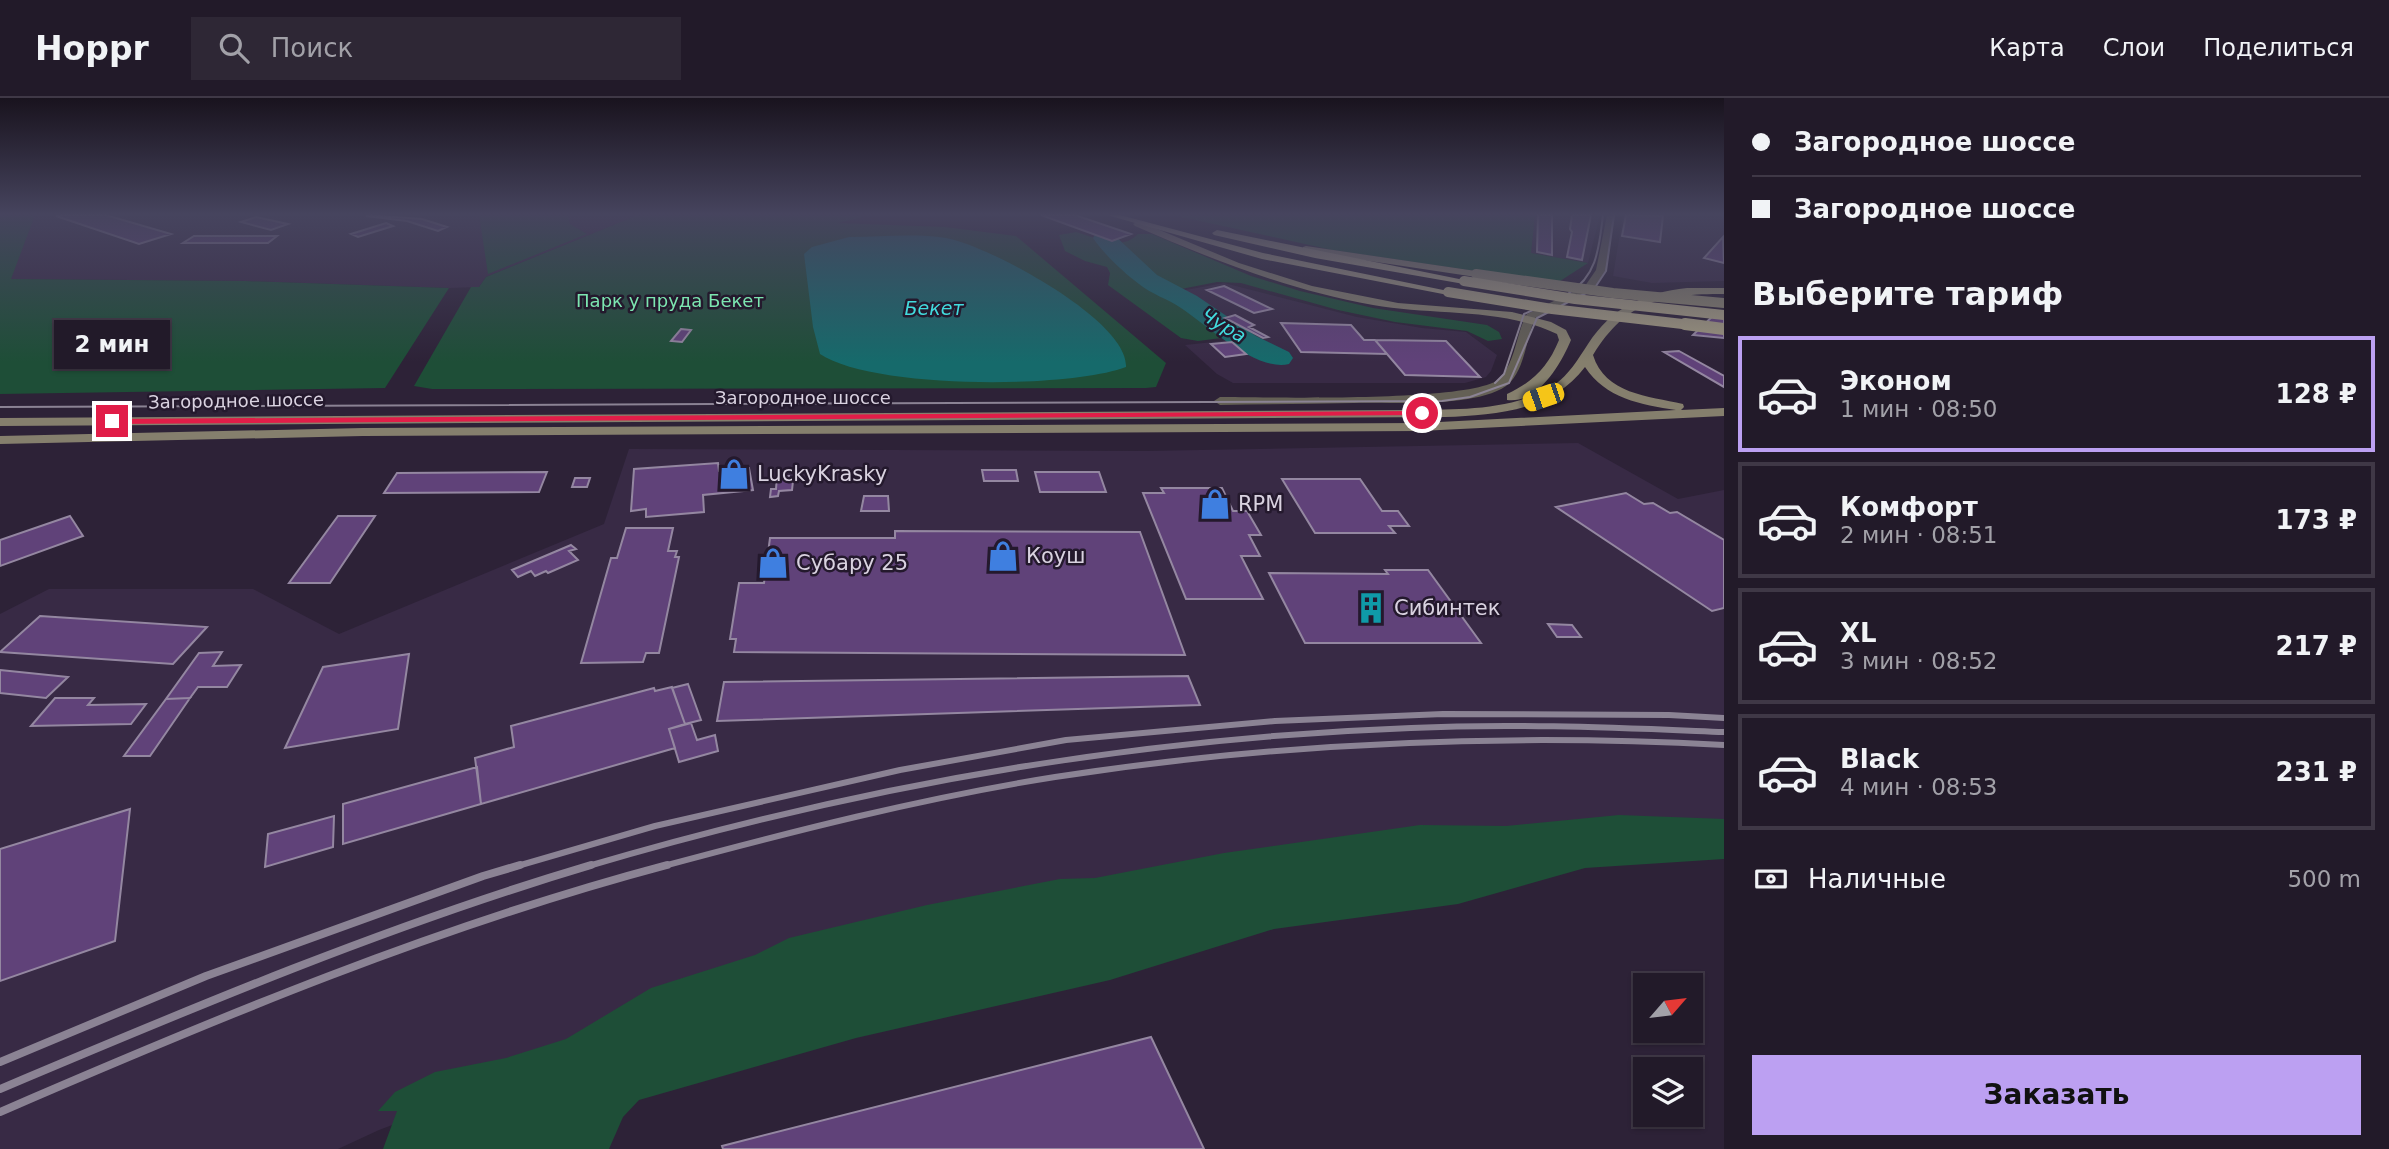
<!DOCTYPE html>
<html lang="ru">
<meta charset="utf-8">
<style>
body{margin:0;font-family:"DejaVu Sans",sans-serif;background:#2e2735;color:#f1f3f6;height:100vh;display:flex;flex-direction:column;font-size:26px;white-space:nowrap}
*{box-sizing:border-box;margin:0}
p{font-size:23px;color:#a2a1a8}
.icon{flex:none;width:38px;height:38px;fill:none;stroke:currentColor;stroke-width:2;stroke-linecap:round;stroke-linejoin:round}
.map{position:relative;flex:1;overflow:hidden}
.details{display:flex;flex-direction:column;background:#221a29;width:665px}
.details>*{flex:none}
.banner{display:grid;align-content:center;height:154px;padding:0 28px;background:#221a29}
.needle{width:46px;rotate:62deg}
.buttons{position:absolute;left:1633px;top:875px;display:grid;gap:14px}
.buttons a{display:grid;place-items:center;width:70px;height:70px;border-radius:0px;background:#221a29;box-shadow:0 2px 5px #0004,0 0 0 2px #3f3846;font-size:35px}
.end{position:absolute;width:32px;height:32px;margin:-16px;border:9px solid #e11d48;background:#fff;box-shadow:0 0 0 4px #fff}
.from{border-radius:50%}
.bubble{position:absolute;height:49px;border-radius:0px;background:#221a29;box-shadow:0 2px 5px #0004,0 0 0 2px #3f3846;font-size:23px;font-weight:800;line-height:49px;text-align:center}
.car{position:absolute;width:21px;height:42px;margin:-21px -10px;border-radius:9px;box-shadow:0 0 5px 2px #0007;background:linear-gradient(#f5c518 24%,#345 0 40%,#f5c518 0 76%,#345 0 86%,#f5c518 0)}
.banner b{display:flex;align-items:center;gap:24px;height:66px;font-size:26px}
.banner b+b{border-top:2px solid #3f3846}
.banner i{width:18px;height:18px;background:#f1f3f6}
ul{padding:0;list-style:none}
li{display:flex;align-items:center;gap:21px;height:116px;margin:0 14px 10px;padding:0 14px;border:4px solid #3f3846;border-radius:0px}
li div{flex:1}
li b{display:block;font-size:26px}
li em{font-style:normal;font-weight:800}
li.active{border-color:#bca0f2}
li>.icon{width:63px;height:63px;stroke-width:1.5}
h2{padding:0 28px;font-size:32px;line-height:84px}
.pay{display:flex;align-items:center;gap:18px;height:77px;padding:0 28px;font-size:26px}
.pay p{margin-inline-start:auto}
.action{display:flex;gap:14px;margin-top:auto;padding:14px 28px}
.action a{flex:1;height:80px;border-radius:0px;background:#bca0f2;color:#111;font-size:28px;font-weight:800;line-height:80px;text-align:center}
header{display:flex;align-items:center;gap:42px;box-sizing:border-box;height:98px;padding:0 35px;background:#221a29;border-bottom:2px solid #3f3846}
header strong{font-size:33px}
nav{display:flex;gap:38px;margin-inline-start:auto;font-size:24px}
.search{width:490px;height:63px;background:#2e2735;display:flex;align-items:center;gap:18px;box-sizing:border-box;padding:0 24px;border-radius:0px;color:#a2a1a8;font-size:26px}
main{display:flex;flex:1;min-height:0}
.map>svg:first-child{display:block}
.built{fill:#382a45}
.green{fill:#1e4e37}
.water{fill:#166a6b}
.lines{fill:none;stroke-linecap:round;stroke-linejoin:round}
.river{fill:#166a6b;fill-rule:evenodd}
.building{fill:#604279;stroke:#9487a1;stroke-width:2}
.street{fill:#646055;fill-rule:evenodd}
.secondary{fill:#857f6d;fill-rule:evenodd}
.primary{fill:#9f9780;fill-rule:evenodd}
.tram{stroke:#8b8394;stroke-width:2}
.rail-far1{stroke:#8b8394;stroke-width:6}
.rail{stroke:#8b8394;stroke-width:8}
.secondary-bridge{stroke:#857f6d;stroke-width:10}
.primary-bridge-far1{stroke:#9f9780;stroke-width:10}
.primary-bridge{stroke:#9f9780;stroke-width:12}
.route{fill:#e11d48}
.labels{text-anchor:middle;stroke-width:5;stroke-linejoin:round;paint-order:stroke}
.far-park-label{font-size:18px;fill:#7ce5b0;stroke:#24192d}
.far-street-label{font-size:18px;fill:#d9d2e0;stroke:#24192d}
.far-water-label{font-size:19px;font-style:italic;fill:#42dadd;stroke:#24192d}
.poi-label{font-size:21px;fill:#d9d2e0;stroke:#24192d;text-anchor:start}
</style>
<header>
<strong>Hoppr</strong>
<div class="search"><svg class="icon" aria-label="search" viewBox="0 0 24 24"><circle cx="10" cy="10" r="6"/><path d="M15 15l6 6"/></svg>Поиск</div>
<nav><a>Карта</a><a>Слои</a><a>Поделиться</a></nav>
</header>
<main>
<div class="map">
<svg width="1724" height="1051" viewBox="0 0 1724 1051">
<rect width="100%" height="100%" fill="#2d2237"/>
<path class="built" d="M35 117H638L486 179 479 189 449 190 245 183 10 181Z
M1535 117H1600L1588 165 1530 155Z
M1623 117H1666L1678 120 1686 117H1724V183L1652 185 1613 178Z
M1224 185 1357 219 1422 230 1466 234 1497 257 1491 273 1486 279 1465 285H1233L1217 276 1185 247 1250 240 1180 193Z
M1578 345 1678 401 1724 392V761L1649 728 806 871 379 1032 338 1051H0V516L49 491H253L339 536 604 426 629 351 1145 353Z"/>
<path class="green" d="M0 117H35L11 181 245 183 449 190 385 290 0 296Z
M479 117H568L570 126 587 136 488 176Z
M638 117H860L861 120 837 125 945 129 1016 138 1166 265 1156 289 1146 290 432 291 414 288 471 189H479L486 179Z
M1173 117H1535L1531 155 1588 165 1557 185 1332 152Z
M1076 134C1097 140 1120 154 1138 136H1152L1251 178 1300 193 1373 210 1487 227 1499 234 1502 241 1488 243 1467 233 1395 224 1338 212 1241 185 1217 184 1176 192 1239 235 1237 238 1198 243 1181 240 1108 187 1110 175 1107 169 1085 163 1065 153 1059 137Z
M1619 717 1724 721V761L1585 770 1458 806 1274 831 1110 882 856 940 639 1002 623 1019 609 1051H383L397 1013H378L395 994 435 974 506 960 566 941 651 890 755 857 789 840 927 807 1060 781 1095 780 1224 755 1420 727 1506 728Z"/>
<path class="water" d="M849 139C880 139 915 135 946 140 987 147 1129 222 1126 269 1068 291 872 291 820 256L813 229 804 156 812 149Z"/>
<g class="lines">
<path class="river" d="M1104 133 1112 135 1157 177 1197 198 1256 238 1289 254 1293 260 1289 266C1256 274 1208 228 1181 210 1168 201 1151 196 1139 186 1123 174 1104 156 1093 140L1096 135Z"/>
</g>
<path class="building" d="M63 117H106L171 136 139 146 56 118Z
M369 117 422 121 447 129 438 133 407 123 366 118Z
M1041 117H1075L1131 136 1112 143Z
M1538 117H1552V157L1537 154Z
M1572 117H1591L1582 162 1567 159 1572 134 1570 131Z
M1626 117 1663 118 1660 144 1622 138Z
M256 119 288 126 271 132 241 124Z
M386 125 393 128 358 139 351 136Z
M194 138H277L268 145H183Z
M1723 139 1724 165 1704 160Z
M1224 188 1272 211 1254 215 1207 192Z
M1718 213 1724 214V240L1693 237Z
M1235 217 1254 227 1249 229 1268 239 1263 240 1225 220Z
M1281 225 1351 227 1364 242H1375L1387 256 1301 254Z
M681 231 691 232 682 244 671 243Z
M1375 242 1446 243 1480 279 1405 277Z
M1232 244 1246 256 1225 259 1211 246Z
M1679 253 1724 278V289L1664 254Z
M718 365 719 373 749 370 753 392 703 397 704 414 646 419V411L631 413 634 371Z
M982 372H1016L1018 383H984Z
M547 374 539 394 384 395 397 375Z
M1035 374H1099L1106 394H1040Z
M777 378H789L788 383H793L792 392 779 393 778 398 770 399 771 391H776Z
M575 380H590L587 389H572Z
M1282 381H1360L1382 413H1398L1409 428H1389L1395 435H1315Z
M1161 390H1222L1233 413H1247L1261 437H1249L1260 458H1241L1263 501H1186L1143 395H1164Z
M1626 395 1644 406 1653 405 1670 415 1677 414 1724 442V510L1712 513 1556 409Z
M864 398H888L889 413H861Z
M70 418 83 438 0 468V442Z
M338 418H375L330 485H289Z
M626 430H673L668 453H677L675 459H679L659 555H646L643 564 581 565 611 460H617Z
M895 433 1140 434 1185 557 734 554 736 541H730L739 485H764L770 440H895Z
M571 447 576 451 569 453 578 462 548 475 546 473 535 478 531 473 518 479 512 472Z
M1385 472H1428L1481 545H1305L1269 475 1388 476Z
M40 518 207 529 173 566 0 554Z
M1548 526 1572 527 1581 539H1557Z
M222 554 213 568 241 567 227 589H198L190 600 166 601 199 555Z
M409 556 398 631 285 650 323 569Z
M0 572 68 579 46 600 0 595Z
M1188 578 1200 607 717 623 724 584Z
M688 586 701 622 685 626 672 590Z
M672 589 685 626 669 631 675 650 481 706 475 660 514 649 511 628 654 590 655 593Z
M55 600H94L88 607 146 606 131 626 31 628Z
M190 600 150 658H124L166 601Z
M691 625 697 642 715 637 718 653 679 664 669 631Z
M477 669 481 706 343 746V706Z
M130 711 115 843 0 883V751Z
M334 718 333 749 265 769 268 736Z
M1151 939 1204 1051H723L722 1048Z"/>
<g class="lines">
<path class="street" d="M1607 117H1615L1606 172 1593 192 1535 220C1526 240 1525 274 1506 288 1475 310 1392 304 1354 305 1309 306 1265 306 1220 307L1214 303 1220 299C1265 299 1477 305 1500 280 1516 263 1516 235 1527 216L1585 188 1596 172Z"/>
<path class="secondary" d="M1138 123 1239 165 1312 188 1398 205 1512 214 1551 224 1566 232 1571 242C1561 266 1538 306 1507 302V296C1533 284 1548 269 1559 242L1557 236C1501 209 1433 218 1373 207 1289 192 1213 162 1135 128L1133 126Z
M1306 148 1476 173 1481 176 1476 179 1303 153V149Z
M1687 190H1724V196C1662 196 1627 202 1593 257 1605 296 1648 298 1683 306L1684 309 1681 312 1724 310V318L1420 333 363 338 0 346V338L363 330 1420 325 1676 312C1641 307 1605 300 1585 269 1552 313 1495 317 1445 319L0 328V320L1407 312C1456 311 1511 314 1554 287 1569 277 1578 261 1588 246 1612 209 1644 195 1687 190Z"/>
<path class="primary" d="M1107 117H1120L1263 155 1453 194 1448 197 1262 161Z
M1217 132 1469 183 1464 186 1315 160 1214 137 1212 135Z"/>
<path class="tram" d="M1569 195C1598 177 1599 148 1603 117
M1495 285 1504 276 1524 216 1544 207
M0 309 1442 303 1470 299 1509 285 1537 220 1594 191 1606 173 1614 117"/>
<path class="rail-far1" d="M514 769 655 728 900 672 1066 642 1275 623 1443 616 1669 617 1724 620
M585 769C852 690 1132 640 1411 630 1516 625 1620 630 1724 634
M660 769C790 734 922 700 1055 679 1276 645 1501 635 1724 647"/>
<path class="rail" d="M0 964 206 878 483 778 520 767
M0 991C194 909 389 827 591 767
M0 1014C217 920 437 828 667 767"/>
<path class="secondary-bridge" d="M1476 176 1613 195 1724 205"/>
<path class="primary-bridge-far1" d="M1464 183 1575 201 1724 217
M1448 194 1552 211 1700 228"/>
<path class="primary-bridge" d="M1685 226 1724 231"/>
</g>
<linearGradient id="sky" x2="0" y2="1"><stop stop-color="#19131e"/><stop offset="0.44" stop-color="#46445e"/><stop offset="1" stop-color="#46445e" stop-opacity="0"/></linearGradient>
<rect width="1724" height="264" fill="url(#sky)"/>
<path class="route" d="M1422 313 1425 317 112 326 107 323 112 321Z"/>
<defs>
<symbol id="shop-bare" viewBox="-9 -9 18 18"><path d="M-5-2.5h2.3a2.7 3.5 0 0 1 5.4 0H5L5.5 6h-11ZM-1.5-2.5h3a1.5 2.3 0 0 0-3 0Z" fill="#3f7fe0" stroke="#24192d" stroke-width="2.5" paint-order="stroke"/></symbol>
<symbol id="building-bare" viewBox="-9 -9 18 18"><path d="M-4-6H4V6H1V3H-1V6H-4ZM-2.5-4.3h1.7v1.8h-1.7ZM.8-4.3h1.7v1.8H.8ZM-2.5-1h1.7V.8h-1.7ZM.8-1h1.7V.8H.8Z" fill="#0f9aa8" stroke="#24192d" stroke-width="2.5" paint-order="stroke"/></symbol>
</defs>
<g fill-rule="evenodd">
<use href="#shop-bare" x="712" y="354" width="44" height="44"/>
<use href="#shop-bare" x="1193" y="384" width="44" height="44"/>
<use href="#shop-bare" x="981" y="436" width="44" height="44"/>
<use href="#shop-bare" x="751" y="443" width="44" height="44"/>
<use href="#building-bare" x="1349" y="488" width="44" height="44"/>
</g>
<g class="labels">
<g class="far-park-label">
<text x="670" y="209">Парк у пруда Бекет</text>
</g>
<g class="far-street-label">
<text x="803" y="306">Загородное шоссе</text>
<text transform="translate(236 303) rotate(-1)" y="6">Загородное шоссе</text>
</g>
<g class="far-water-label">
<text x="934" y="217">Бекет</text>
<text transform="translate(1224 227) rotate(31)" y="7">Чура</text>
</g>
<g class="poi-label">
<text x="757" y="383">LuckyKrasky</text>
<text x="1238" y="413">RPM</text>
<text x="1026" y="465">Коуш</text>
<text x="796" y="472">Субару 25</text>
<text x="1394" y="517">Сибинтек</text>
</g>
</g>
</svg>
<div class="buttons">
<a><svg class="needle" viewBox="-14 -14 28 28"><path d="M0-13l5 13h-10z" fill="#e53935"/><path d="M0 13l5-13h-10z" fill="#a2a1a8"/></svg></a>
<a><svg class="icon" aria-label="layers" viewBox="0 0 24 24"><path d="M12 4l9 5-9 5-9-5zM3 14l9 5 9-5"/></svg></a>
</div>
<i class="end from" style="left:1422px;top:315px"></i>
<i class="end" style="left:112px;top:323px"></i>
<div class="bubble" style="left:54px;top:222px;width:116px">2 мин</div>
<i class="car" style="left:1543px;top:299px;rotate:251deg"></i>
</div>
<section class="details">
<div class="banner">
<b><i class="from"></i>Загородное шоссе</b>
<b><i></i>Загородное шоссе</b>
</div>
<h2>Выберите тариф</h2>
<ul>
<li class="active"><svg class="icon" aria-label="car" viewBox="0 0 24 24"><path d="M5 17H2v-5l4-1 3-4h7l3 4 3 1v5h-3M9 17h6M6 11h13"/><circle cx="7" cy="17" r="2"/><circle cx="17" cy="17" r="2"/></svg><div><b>Эконом</b><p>1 мин · 08:50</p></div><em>128 ₽</em></li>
<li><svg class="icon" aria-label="car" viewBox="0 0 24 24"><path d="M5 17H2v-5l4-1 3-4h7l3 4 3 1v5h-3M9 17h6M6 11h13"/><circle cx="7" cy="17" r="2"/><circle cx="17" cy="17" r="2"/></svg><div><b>Комфорт</b><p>2 мин · 08:51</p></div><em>173 ₽</em></li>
<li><svg class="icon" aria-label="car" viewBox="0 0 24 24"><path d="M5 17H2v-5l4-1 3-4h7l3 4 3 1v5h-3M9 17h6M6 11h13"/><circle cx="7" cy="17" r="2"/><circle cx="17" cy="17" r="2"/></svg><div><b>XL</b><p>3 мин · 08:52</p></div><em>217 ₽</em></li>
<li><svg class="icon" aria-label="car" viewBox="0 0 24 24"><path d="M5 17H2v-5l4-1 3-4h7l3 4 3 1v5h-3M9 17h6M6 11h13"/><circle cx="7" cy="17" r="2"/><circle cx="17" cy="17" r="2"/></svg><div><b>Black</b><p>4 мин · 08:53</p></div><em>231 ₽</em></li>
</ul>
<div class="pay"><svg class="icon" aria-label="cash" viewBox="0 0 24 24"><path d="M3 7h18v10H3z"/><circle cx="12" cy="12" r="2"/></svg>Наличные<p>500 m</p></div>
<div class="action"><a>Заказать</a></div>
</section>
</main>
